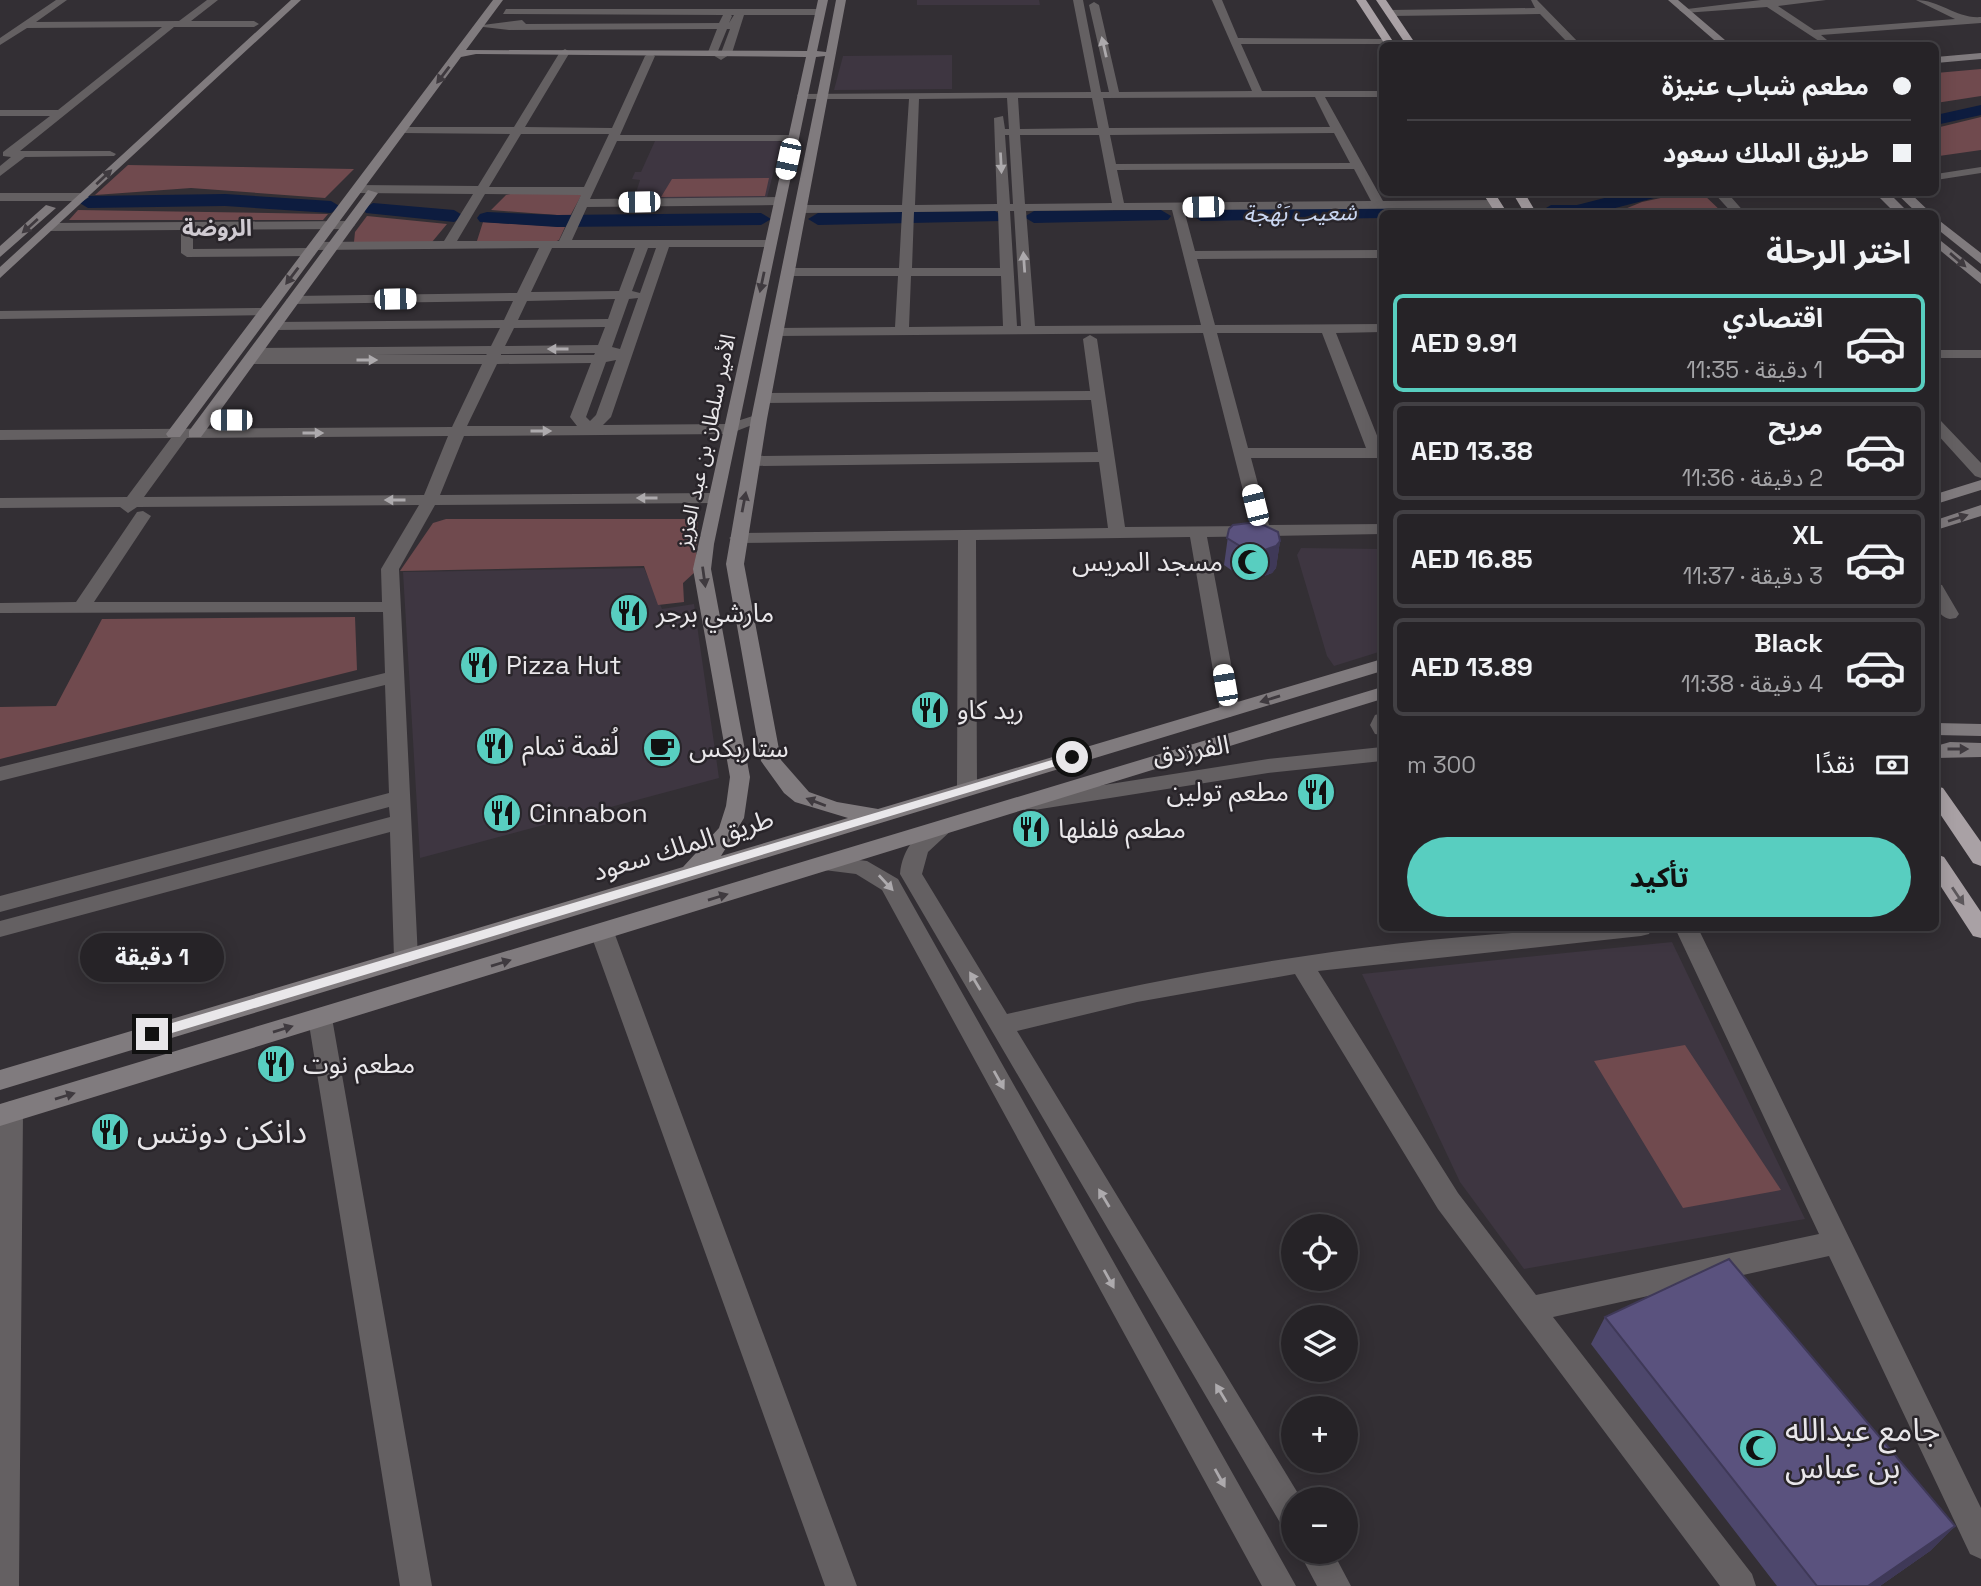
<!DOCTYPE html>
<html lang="ar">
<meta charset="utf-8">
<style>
body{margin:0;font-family:"Space Grotesk","Noto Sans Arabic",sans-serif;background:#2e2b2f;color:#f1f3f6;direction:rtl;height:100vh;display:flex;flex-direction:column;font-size:26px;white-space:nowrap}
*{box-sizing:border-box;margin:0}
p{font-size:23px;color:#a4a4a7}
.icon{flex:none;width:38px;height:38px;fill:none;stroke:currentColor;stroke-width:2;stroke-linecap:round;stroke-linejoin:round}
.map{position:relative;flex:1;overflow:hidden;direction:ltr}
.side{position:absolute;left:1379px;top:210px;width:560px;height:721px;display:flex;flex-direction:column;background:#262327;border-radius:10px;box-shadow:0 4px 18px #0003,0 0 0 2px #424044;direction:rtl}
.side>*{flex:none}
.hud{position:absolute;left:1379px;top:42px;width:560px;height:154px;border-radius:10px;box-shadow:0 4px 18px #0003,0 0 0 2px #424044;direction:rtl;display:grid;align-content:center;height:154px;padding:0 28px;background:#262327}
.tools{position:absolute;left:1281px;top:1214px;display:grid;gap:14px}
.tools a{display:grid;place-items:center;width:77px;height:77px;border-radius:50%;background:#262327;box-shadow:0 4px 18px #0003,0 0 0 2px #424044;font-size:35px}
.end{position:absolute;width:32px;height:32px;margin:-16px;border:9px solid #e9e7ea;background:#111;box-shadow:0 0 0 4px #111}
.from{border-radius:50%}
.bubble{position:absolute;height:49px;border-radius:24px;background:#262327;box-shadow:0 4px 18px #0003,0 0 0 2px #424044;font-size:23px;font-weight:700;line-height:49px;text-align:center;direction:rtl}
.car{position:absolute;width:21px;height:42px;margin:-21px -10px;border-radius:9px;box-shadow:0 0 5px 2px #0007;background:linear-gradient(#fff 24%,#345 0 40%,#fff 0 76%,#345 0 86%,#fff 0)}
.hud b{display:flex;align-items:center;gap:24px;height:66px;font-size:26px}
.hud b+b{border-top:2px solid #424044}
.hud i{width:18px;height:18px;background:#f1f3f6}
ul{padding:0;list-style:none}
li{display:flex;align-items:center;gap:21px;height:98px;margin:0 14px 10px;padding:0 14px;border:4px solid #424044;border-radius:10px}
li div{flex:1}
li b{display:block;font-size:26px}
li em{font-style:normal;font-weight:700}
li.current{border-color:#58cec0}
li>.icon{width:63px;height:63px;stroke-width:1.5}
h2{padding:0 28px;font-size:32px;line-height:84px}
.pay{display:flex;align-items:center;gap:18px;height:77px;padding:0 28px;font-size:26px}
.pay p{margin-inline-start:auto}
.action{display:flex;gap:14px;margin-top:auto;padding:14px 28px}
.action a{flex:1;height:80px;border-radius:42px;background:#58cec0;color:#111;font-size:28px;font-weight:700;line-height:80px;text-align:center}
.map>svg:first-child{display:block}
.built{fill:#3e3641}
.green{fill:#704a4e}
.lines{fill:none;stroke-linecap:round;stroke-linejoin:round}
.river{fill:#0d1c3f;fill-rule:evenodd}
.street{fill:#646062;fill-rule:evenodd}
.secondary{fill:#807b7e;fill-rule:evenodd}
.highway{fill:#a9a1a5;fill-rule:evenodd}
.wall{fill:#4d476c}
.shaded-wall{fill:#3f3958}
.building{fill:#5a527e;stroke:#3f3958;stroke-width:2}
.oneway{fill:#adaaad}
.oneway2{fill:#3f3a3f}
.oneway3{fill:#5c575b}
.route{fill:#e9e7ea}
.labels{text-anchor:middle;stroke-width:5;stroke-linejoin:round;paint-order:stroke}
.far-street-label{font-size:21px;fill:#e9e7ea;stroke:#29252a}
.far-water-label{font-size:23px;font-style:italic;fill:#cad7f2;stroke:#29252a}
.far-neighbourhood-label{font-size:23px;font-weight:bold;fill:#cfcad1;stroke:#29252a}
.poi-label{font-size:26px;fill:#e9e7ea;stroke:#29252a;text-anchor:start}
.street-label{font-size:26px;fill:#e9e7ea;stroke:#29252a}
.near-poi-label{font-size:32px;fill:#e9e7ea;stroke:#29252a;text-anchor:start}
</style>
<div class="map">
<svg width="1981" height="1586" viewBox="0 0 1981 1586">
<rect width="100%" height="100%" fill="#332f34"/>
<path class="built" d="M917 0H1039L1040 5H917Z
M952 55V89L834 90 843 56Z
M774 140 781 142 767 198 634 199 640 180 632 179 635 172H641L655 141Z
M1301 548 1382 549V651L1334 666 1327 656 1297 555Z
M644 568 662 609 694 604 719 778 420 858 403 572Z
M1672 942 1805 1219 1524 1269 1460 1182 1362 974Z"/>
<path class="green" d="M1981 69V96L1936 103V73Z
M1981 117V150L1939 156 1936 159V128Z
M128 165 354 169 325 198 191 188 95 195Z
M769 178 765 196 661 197 672 179Z
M515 193 582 194 570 216 491 210 506 195Z
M1684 193H1702L1723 213H1615L1642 202Z
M78 210 328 214 323 220H69Z
M367 216 447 224 432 242H354L355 232Z
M483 222 565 227 559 240 552 243 476 244Z
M446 519H691L698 522 695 572 683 583 684 602 658 605 644 566 400 571 433 523Z
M355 617 357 670 0 759V707L56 706 102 619Z
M1685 1045 1781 1190 1683 1208 1594 1061Z"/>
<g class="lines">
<path class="river" d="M1981 105V115L1936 125V115Z
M1628 192H1665L1662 196 1592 214 1541 211 1551 205H1577Z
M225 194 331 201 341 207 331 213 225 206 88 208 78 202 88 196Z
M373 203 454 210 464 216 454 222 366 213 363 209Z
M1483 204 1490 206 1493 210 1491 214H1382V218L1201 221 1191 215 1201 209Z
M1161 210 1171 216 1168 220 1034 223 1024 217 1034 211Z
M995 211 1005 217 1002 221 818 225 808 219 818 213Z
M487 212 557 215 761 213 771 219 761 225 557 227 480 222 477 218 480 214Z"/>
<path class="street" d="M56 0H67L36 22 179 21 207 0H218L191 21H254L259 24 254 27H174L20 151H110L116 154 114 156 25 157 0 176V166L11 157 3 156V152L50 116H0V110H58L162 27 27 28 0 45V38Z
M1073 0H1083L1101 92H1109L1089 5 1094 2 1099 5 1119 92 1252 91 1212 0H1222L1238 38 1390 39 1387 44H1241L1262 91H1382V97H1325L1383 201 1495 200 1501 204 1495 208 1184 210 1195 251 1382 250V258L1197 259 1215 325 1382 324V332L1336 333 1382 448V458H1251L1269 525 1382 524V534L1207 537 1240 711 1230 717 1220 711 1190 537 976 540 977 788 967 795 957 788 958 540 738 543 729 538 738 533 1108 528 1099 462 752 466 744 461 752 456 1098 452 1091 400 764 403 756 398 764 393 1090 391 1083 339 1090 335 1097 339 1125 527 1252 526 1203 333 776 336 769 332 776 328 895 327 898 276H788L781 272 788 268H899L902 212 800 213 794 209 800 205H902L909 99H802L797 96 798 94 1091 92ZM1315 97 1330 127 1109 128 1103 98ZM1007 98 1009 129H1005L1003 116 994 118 997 204 915 205 919 99ZM1018 98H1092L1098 128 1020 129ZM1334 133 1350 163 1116 164 1110 135ZM1005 135H1009L1013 204H1010ZM1020 135H1099L1112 203 1025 204ZM1354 169 1371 201 1124 203 1117 170ZM1115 210H1172L1201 325 1035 326 1026 211ZM998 211 1000 268H912L914 212ZM1010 211H1014L1021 326H1017ZM911 276H1001L1003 326 909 327ZM1217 333H1322L1366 448H1248Z
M1531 0H1537L1582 46H1571L1540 14 1390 16 1385 13 1390 10 1535 8Z
M1761 0H1826L1778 6 1814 30 1955 19 1916 0C1940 0 1957 19 1981 17V23L1821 35 1827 40 1822 43 1767 7 1684 13 1679 10Z
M506 9H820L825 12 820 15H744L732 53 721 60 708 52 717 29 509 30 475 26 522 20 526 24 719 23 723 15 503 14ZM731 15H734L729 23 732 16ZM727 29H730L721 53 718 51Z
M565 49 570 52 525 127 612 128 645 56 650 53 655 56 620 135H793L799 138 793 141H617L590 199 779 197 785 201 779 205 587 207 572 240H775V246L770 247H669L611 417 603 425 728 424 759 414 767 419 729 434 464 436 440 495 715 493 723 498 715 503 435 505 399 569 418 958 414 964 406 967 398 964 394 958 390 832 0 937V921L390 817 389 807 0 912V896L389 793 385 685 0 781V767L385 673 383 612 0 613V603L76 602 137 512 143 511 151 516 94 602H382L381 569 419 505 137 507 128 513 120 507 0 508V498L127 497 171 438 0 440V430L452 427 482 364H249L242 360 253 356 249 352 256 348 491 346 500 328 275 330 268 326 275 322 504 320 513 301 293 304 286 300 293 296 517 293 539 248 315 250V255L310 256 187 257 181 253V230L50 231 44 227 50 223 349 221 355 225 349 229 193 230V249L310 248V243L315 242 444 241 473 194 357 193 351 189 357 185 478 186 510 134 402 133 396 130 402 127H514L560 52ZM521 134H609L584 187H489ZM485 194 581 195 559 241H457ZM552 248H635L619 291 531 292ZM648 248H656L640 293 632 291ZM638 298 620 349 612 347 629 299ZM615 299 608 319 518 320 527 301ZM605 327 598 345 505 346 514 328ZM595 353 594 355H501V354ZM487 354 486 355H372ZM616 360 596 415 590 421 586 417 606 362ZM591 363 570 417 577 426H467L497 364ZM448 436 424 495 144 497 187 438Z
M1981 167V173L1936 180V174Z
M1514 192H1573L1567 196 1519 198Z
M0 193H83L89 197 83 201H0Z
M1714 193V192L1886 193 1880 197H1731L1746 214H1733Z
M265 308 272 312 270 315 0 319V311Z
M1936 350H1981V358H1936Z
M1936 419 1941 421 1981 463V478L1975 476 1936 433Z
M1936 584 1942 585 1959 614 1956 618 1950 619C1934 616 1935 597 1936 584Z
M1382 713V735L1375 734 1370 725 1375 715Z
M1382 747V761L1268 773 1028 811 1021 809 1017 804 1021 799 1028 797 1268 759Z
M944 820 952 822 955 827 928 852 922 874 1007 1014C1218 965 1435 928 1652 928L1649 934 1641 936 1318 971 1458 1193 1536 1295 1819 1234 1675 928H1698L1981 1508V1559L1970 1554 1829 1256 1553 1317 1752 1574 1756 1586H1720L1438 1209 1295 974 1137 1002 1017 1031 1302 1500H1293V1531L1282 1526 900 874C902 849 919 827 944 820Z
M824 856 867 861 898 879 1296 1586H1262L882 890 856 874 816 869 813 864 816 859Z
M602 924 610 926 614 932 857 1586H825L590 932 594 926Z
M320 1009 329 1011 332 1018 432 1586H400L308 1018 311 1011Z
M10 1101 19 1105 23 1112 19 1586H0V1106Z
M1299 1552H1333L1351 1586H1317Z"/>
<path class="secondary" d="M291 0H301L0 278V267Z
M493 0H503L466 50 807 51 818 0H828L817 51 826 52 836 0H846L767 419 744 564 781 760 809 792 837 802 878 809 1382 659V671L0 1090V1070L683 867 719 828 726 806 730 777 693 569 806 57 476 54 461 57 180 437H168L166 434ZM825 56 751 419 726 564 761 761 784 793 795 802 848 818 721 856 744 818 750 777 711 569 714 544 816 57Z
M1668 0H1678L1732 46H1721Z
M1981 53V59L1936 63V57Z
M368 190 378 193 201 437H189V431Z
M1874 192H1888L1910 214H1896Z
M1895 192H1909L1932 214H1918Z
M46 205 56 208 0 257V246Z
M1936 218 1981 253V264L1936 228Z
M1936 237 1981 273V284L1936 247Z
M1981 480V490L1936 504V494Z
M1981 505V516L1936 530V520Z
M1382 687V699L0 1126V1104Z
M1936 723 1981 724V736L1936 735Z
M1950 742 1981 743V757L1936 758V746Z"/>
<path class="highway" d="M1356 0H1366L1396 46H1386Z
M1376 0H1386L1417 46H1407Z
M1482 192H1494L1508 214H1496Z
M1512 192H1524L1537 214H1525Z
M1936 786 1943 788 1981 842V866L1973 863 1936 808Z
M1936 854 1944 857 1981 912V938L1973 936 1936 879Z"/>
</g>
<path class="wall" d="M1229 529 1280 541 1276 568 1272 573 1259 578 1241 577 1224 565Z
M1605 1317 1955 1526 1930 1551 1880 1586H1777L1591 1344Z"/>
<path class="shaded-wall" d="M1280 541 1276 568 1272 573 1259 578 1262 551Z
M1955 1526 1930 1551 1880 1586H1868Z"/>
<path class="building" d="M1257 522 1278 532 1280 541 1276 546 1262 551 1245 549 1227 538 1229 529 1233 525Z
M1729 1259 1955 1526 1868 1586H1817L1605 1317Z"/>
<defs><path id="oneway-solid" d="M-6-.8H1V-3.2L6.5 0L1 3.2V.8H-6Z" transform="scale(1.75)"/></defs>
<g class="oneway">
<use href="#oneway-solid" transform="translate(1104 47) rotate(-103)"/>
<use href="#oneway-solid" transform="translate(1001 163) rotate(87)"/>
<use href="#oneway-solid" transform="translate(1024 262) rotate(-94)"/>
<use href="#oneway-solid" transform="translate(558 349) rotate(180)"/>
<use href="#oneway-solid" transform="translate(367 360)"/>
<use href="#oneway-solid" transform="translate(541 431)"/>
<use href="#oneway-solid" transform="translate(313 433)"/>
<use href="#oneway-solid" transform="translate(647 498) rotate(180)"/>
<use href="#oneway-solid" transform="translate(395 500) rotate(180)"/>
<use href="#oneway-solid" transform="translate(886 883) rotate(47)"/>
<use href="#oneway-solid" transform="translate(975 981) rotate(-121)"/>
<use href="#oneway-solid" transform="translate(999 1080) rotate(61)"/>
<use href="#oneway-solid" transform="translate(1104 1198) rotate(-121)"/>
<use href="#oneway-solid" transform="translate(1109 1279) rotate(61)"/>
<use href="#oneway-solid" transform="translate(1221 1393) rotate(-121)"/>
<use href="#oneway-solid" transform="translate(1220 1478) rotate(61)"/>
</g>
<g class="oneway2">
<use href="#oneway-solid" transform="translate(443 75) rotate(127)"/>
<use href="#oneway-solid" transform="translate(104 177) rotate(-43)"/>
<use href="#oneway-solid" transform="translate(30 226) rotate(138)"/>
<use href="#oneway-solid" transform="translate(1958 260) rotate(41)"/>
<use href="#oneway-solid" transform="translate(292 276) rotate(127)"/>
<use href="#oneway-solid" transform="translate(762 282) rotate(102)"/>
<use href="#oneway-solid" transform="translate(744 502) rotate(-79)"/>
<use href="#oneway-solid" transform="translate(1958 518) rotate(-18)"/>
<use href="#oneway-solid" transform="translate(704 577) rotate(82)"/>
<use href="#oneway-solid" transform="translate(1270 699) rotate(163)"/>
<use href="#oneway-solid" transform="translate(1958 749)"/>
<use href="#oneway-solid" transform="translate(816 802) rotate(-159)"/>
<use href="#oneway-solid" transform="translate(718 897) rotate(-17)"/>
<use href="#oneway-solid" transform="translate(501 963) rotate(-17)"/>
<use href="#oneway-solid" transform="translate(283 1029) rotate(-17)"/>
<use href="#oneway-solid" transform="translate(65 1096) rotate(-17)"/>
</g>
<use class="oneway3" href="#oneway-solid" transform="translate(1958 896) rotate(56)"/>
<path class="route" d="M1072 754 1076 755V760L152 1039 145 1034 152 1029Z"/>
<defs>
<symbol id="mosque-disc" viewBox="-11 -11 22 22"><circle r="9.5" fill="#58cec0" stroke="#29252a"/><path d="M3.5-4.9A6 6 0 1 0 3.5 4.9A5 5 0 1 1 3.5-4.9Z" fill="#111"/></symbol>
<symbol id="restaurant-disc" viewBox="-11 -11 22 22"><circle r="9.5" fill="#58cec0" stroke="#29252a"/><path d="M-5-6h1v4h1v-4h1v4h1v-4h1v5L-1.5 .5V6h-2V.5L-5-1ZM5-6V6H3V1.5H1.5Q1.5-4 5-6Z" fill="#111"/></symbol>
<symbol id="cafe-disc" viewBox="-11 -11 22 22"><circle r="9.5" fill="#58cec0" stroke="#29252a"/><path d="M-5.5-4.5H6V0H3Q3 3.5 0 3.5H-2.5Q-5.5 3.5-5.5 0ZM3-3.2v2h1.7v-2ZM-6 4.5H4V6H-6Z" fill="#111"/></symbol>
</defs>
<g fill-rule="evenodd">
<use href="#mosque-disc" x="1228" y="540" width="44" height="44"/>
<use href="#restaurant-disc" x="607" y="591" width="44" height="44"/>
<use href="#restaurant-disc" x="457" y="643" width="44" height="44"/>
<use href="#restaurant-disc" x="908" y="688" width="44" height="44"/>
<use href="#restaurant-disc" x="473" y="724" width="44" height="44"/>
<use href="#cafe-disc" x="640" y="726" width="44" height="44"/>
<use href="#restaurant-disc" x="1294" y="770" width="44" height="44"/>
<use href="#restaurant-disc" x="480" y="791" width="44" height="44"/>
<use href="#restaurant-disc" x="1009" y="807" width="44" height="44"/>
<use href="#restaurant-disc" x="254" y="1042" width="44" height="44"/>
<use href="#restaurant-disc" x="88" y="1110" width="44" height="44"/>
<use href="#mosque-disc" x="1736" y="1426" width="44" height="44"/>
</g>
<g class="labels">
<g class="far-street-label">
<text transform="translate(706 441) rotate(-78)" y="7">الأمير سلطان بن عبد العزيز</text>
</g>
<g class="far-water-label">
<text transform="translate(1300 213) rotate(-1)" y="8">شعيب بَهْجة</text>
</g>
<g class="far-neighbourhood-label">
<text x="217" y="236">الروضة</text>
</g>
<g class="poi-label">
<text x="1223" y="571" text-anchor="end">مسجد المريس</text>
<text x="656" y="622">مارشي برجر</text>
<text x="506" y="674">Pizza Hut</text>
<text x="957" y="719">ريد كاو</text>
<text x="522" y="755">لُقمة تمام</text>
<text x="689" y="757">ستاربكس</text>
<text x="1289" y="801" text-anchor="end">مطعم تولين</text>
<text x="529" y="822">Cinnabon</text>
<text x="1058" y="838">مطعم فلفلها</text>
<text x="303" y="1073">مطعم نوت</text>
</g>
<g class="street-label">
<text transform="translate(1191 750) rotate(-9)" y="9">الفرزدق</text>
<text transform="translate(683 845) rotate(-17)" y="9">طريق الملك سعود</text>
</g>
<g class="near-poi-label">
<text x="137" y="1143">دانكن دونتس</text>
<text x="1785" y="1441">جامع عبدالله<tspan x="1785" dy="37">بن عباس</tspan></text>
</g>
</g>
</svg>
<div class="tools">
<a><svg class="icon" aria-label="locate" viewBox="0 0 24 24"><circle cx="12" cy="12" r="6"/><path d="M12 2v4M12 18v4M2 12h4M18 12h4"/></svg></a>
<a><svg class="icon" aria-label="layers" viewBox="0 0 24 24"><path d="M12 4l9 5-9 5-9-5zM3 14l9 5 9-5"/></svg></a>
<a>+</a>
<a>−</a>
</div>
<i class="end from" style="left:1072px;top:757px"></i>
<i class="end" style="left:152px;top:1034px"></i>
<div class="bubble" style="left:80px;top:933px;width:144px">1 دقيقة</div>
<i class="car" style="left:788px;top:159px;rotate:192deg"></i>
<i class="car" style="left:639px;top:202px;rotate:269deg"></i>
<i class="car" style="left:1203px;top:207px;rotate:269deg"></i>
<i class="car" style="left:395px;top:299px;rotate:89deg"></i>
<i class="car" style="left:231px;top:420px;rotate:270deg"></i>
<i class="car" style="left:1255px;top:505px;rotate:346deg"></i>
<i class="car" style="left:1225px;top:685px;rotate:350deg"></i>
<div class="hud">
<b><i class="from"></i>مطعم شباب عنيزة</b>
<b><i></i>طريق الملك سعود</b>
</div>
<section class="side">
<h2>اختر الرحلة</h2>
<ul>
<li class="current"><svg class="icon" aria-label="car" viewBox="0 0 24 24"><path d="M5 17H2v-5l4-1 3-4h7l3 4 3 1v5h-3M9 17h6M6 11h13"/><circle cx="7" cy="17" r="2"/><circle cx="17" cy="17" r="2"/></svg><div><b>اقتصادي</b><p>1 دقيقة · 11:35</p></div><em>AED 9.91</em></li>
<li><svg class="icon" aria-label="car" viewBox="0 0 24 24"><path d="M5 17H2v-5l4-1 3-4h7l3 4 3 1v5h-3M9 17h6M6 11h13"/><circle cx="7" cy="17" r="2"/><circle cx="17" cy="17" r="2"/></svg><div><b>مريح</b><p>2 دقيقة · 11:36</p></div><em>AED 13.38</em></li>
<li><svg class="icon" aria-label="car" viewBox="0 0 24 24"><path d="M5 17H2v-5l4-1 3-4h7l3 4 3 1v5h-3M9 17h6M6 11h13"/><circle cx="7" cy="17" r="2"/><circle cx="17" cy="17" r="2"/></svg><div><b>XL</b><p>3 دقيقة · 11:37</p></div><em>AED 16.85</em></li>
<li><svg class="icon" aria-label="car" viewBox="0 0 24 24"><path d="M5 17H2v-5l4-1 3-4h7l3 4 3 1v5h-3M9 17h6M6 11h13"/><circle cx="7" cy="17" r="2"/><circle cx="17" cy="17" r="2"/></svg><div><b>Black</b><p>4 دقيقة · 11:38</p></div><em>AED 13.89</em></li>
</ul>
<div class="pay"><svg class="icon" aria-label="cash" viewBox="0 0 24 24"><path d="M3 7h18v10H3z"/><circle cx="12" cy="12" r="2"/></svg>نقدًا<p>300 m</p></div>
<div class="action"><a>تأكيد</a></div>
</section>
</div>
